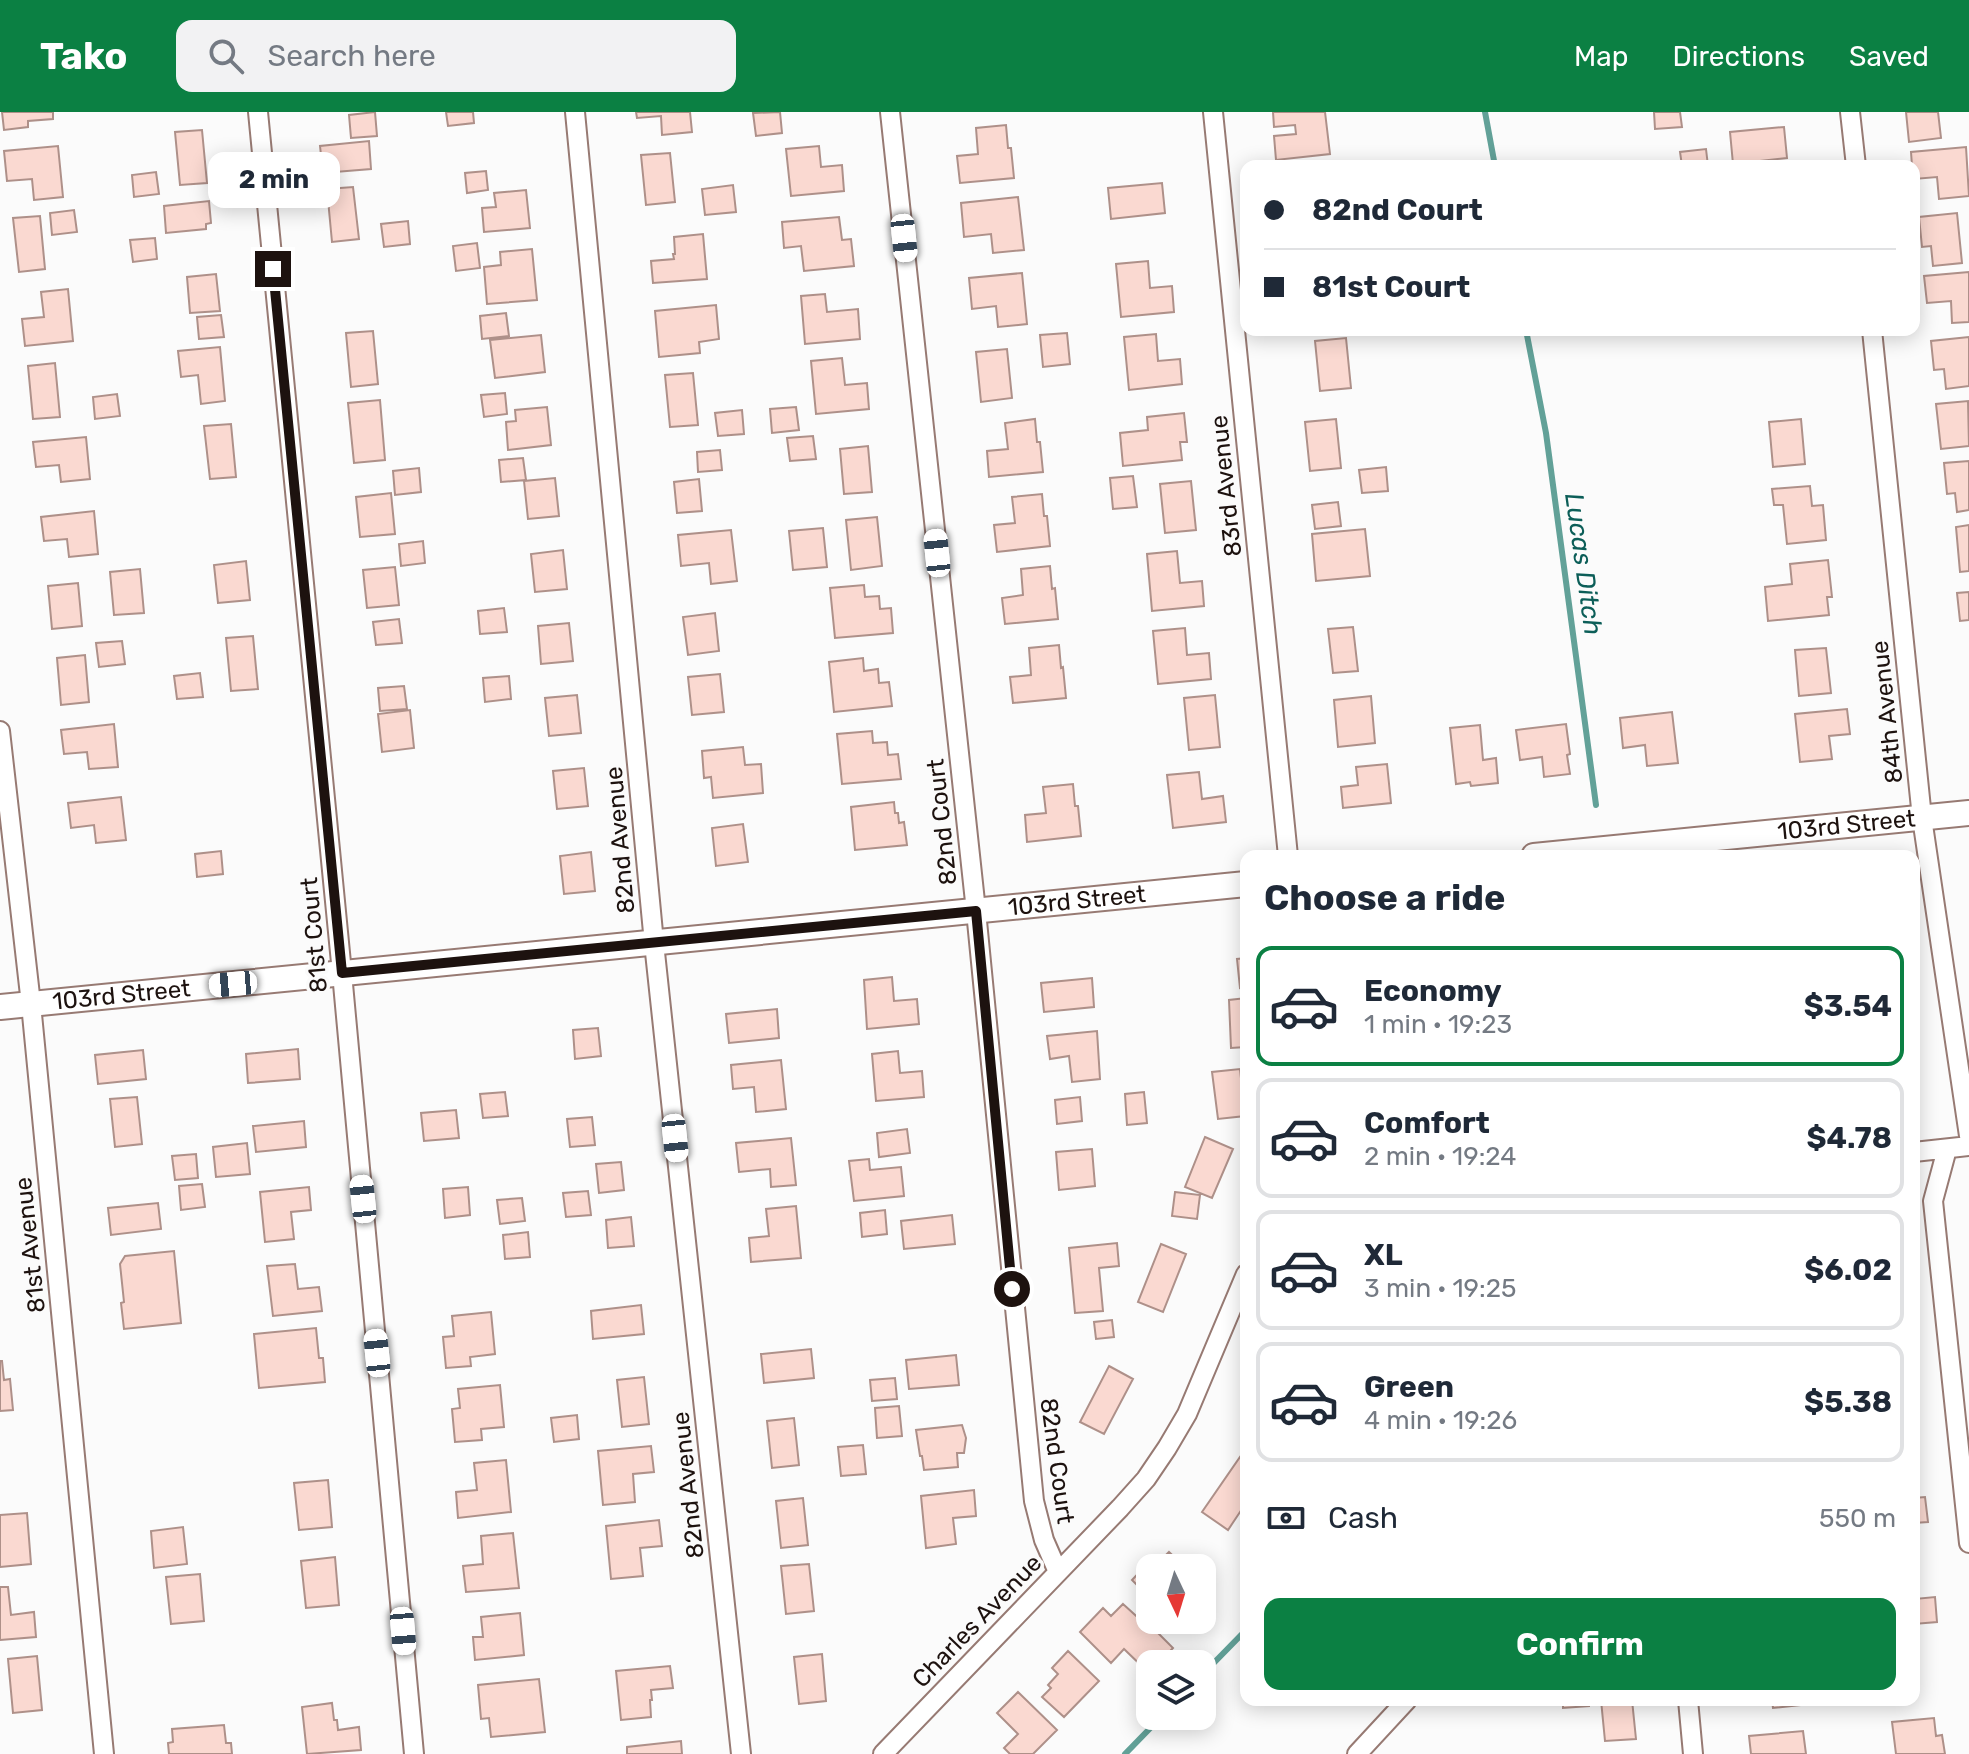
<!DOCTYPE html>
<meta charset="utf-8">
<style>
body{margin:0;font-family:Rubik,sans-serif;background:#f2f2f3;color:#1f2937;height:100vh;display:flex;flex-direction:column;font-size:30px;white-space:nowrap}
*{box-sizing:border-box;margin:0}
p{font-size:26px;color:#747a83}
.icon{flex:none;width:44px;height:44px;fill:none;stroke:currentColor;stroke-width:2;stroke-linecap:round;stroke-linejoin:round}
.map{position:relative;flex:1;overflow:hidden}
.drawer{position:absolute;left:1240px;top:738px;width:680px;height:856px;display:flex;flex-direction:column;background:#fff;border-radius:16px;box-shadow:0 4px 20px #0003}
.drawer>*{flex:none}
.hud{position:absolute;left:1240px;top:48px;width:680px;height:176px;border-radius:16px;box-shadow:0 4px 20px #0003;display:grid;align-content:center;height:176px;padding:0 24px;background:#fff}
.needle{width:52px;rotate:176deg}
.tools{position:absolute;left:1136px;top:1442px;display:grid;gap:16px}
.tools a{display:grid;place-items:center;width:80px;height:80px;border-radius:16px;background:#fff;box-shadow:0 4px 20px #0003;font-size:40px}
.end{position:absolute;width:36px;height:36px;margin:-18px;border:10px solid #1d120f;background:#fff;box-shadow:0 0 0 4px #fff}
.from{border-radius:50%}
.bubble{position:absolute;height:56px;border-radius:16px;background:#fff;box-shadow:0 4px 20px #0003;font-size:26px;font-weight:700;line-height:56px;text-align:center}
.car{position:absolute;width:24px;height:48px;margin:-24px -12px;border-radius:10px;box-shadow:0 0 6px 2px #0007;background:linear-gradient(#fff 24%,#345 0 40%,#fff 0 76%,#345 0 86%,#fff 0)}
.hud b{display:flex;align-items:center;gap:28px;height:76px;font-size:30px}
.hud b+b{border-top:2px solid #e0e1e3}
.hud i{width:20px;height:20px;background:#1f2937}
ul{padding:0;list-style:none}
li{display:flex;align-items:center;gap:24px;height:120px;margin:0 16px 12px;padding:0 8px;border:4px solid #e0e1e3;border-radius:16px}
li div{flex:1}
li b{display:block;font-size:30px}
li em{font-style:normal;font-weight:700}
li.on{border-color:#0b8043}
li>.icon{width:72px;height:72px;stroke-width:1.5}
h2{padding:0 24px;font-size:36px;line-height:96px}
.pay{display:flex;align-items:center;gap:20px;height:88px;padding:0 24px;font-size:30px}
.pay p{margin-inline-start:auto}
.primary-button{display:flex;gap:16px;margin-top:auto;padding:16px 24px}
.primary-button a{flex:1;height:92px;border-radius:16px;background:#0b8043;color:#fff;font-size:32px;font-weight:700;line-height:92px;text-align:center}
header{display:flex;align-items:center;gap:48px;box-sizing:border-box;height:112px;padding:0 40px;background:#0b8043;color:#fff}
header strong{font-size:38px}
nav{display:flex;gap:44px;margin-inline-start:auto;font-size:28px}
.search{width:560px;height:72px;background:#f2f2f3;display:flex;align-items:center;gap:20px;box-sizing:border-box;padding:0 28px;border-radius:16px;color:#747a83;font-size:30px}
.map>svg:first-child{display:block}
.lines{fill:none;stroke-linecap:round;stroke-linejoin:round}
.stream{stroke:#62a198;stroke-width:6}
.building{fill:#fad9d1;stroke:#ae9089;stroke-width:2}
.street-casing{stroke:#977a73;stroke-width:22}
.secondary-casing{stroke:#977a73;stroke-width:28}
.street{stroke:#fff;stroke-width:18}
.secondary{stroke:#fff;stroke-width:24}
.route{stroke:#1d120f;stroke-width:10}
.labels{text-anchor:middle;stroke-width:7;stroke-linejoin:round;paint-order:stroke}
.street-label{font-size:24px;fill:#1d120f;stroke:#fbfbfb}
.water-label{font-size:26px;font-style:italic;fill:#0c5e58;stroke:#fbfbfb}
</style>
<header>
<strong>Tako</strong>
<div class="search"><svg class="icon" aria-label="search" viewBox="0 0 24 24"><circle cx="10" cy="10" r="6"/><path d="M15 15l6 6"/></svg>Search here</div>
<nav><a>Map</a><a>Directions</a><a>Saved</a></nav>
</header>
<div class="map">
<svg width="1969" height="1642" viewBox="0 0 1969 1642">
<rect width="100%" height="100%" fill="#fbfbfb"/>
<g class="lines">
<path class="stream" d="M1485 0 1495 54
M1526 218 1546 321 1596 693
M1202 1563 1246 1518
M1125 1642 1162 1604"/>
</g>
<path class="building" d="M2 0H53V7L28 9V15L4 18Z
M375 0 377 24 351 26 349 3Z
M446 0H473L474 11 448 14Z
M636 0H690L692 20 662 23 661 4 637 6Z
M780 0 782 21 756 24 753 1Z
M1273 0H1325L1330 42 1276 48 1274 24 1296 22 1295 13 1274 15Z
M1654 0H1680L1682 15 1655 17Z
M1906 0H1938L1941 26 1909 30Z
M1006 13 1008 36H1011L1014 66 960 71 957 44 978 42 976 16Z
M1784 15 1787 46 1733 52 1730 20Z
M202 18 207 71 180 73 175 20Z
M369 29 371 57 323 61 320 34Z
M58 34 63 85 34 88 32 67 7 69 4 39Z
M819 34 821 55 842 53 844 79 791 84 786 37Z
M1966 35 1969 84 1939 87 1937 65 1914 67V54H1912L1911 40Z
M1706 37 1708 54H1682L1680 40Z
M670 41 675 90 646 93 641 43Z
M486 59 488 78 467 81 465 61Z
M156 60 159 82 134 85 132 63Z
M1162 71 1165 101 1111 107 1108 76Z
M733 73 736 100 705 103 702 77Z
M353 75 359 127 332 130 327 77Z
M526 78 530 116 484 120 482 96 496 95 494 81Z
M1018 85 1024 138 993 141 991 122 964 125 961 91Z
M209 89 211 111 206 112V117L166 121 164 94Z
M74 98 77 120 52 123 50 101Z
M1957 101 1962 151 1933 154 1931 134 1922 135 1919 105Z
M40 104 45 157 19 160 13 106Z
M839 105 842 128 851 127 854 154 804 159 801 134 784 136 782 110Z
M408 109 410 132 384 135 381 112Z
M703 122 707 167 653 171 651 149 674 147 673 142H675L674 125Z
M155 126 157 147 133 150 130 128Z
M477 131 480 156 456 159 453 134Z
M532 137 537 188 487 192 484 155 501 153 500 140Z
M1148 149 1150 176 1172 174 1174 200 1121 205 1116 152Z
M1969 160V210L1952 211 1951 189 1927 191 1924 164Z
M1022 161 1027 212 998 215 996 194 972 197 969 166Z
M216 162 220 199 190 201 187 165Z
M68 177 73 229 25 234 22 207 44 205 41 180Z
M825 182 827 200 858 197 860 227 805 232 801 184Z
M716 193 719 227 699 230 700 241 659 245 655 199Z
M506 201 509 224 482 227 480 204Z
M221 203 224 225 199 227 197 205Z
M373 219 378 272 351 275 346 221Z
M1067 221 1070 252 1043 255 1040 223Z
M1156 222 1158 249 1180 247 1182 272 1129 278 1124 225Z
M541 223 545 260 495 266 490 228Z
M1969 225V274L1946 277 1944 257 1934 258 1931 229Z
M1346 226 1351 276 1320 279 1315 229Z
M220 235 225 289 201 292 198 263 181 265 178 239Z
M1007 237 1012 286 981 290 976 240Z
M842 246 845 273 867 271 869 297 816 302 811 249Z
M55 251 60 305 33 307 28 254Z
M693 261 698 313 670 315 665 263Z
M505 281 507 302 484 305 481 283Z
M117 282 120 304 95 307 93 285Z
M380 288 385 348 354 351 348 291Z
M1968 289 1969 334 1941 337 1936 292Z
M547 295 551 333 508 338 506 310 516 309 515 298Z
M796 295 799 318 772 321 770 297Z
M742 298 744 322 718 324 715 301Z
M1184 301 1187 330H1180L1182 348 1123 354 1120 321 1148 318 1147 305Z
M1035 307 1037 330H1040L1043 360 989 365 987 339 1008 337 1005 311Z
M1336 307 1341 356 1310 359 1305 310Z
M1801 307 1805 352 1773 355 1769 310Z
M231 312 236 365 210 367 204 314Z
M813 324 816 347 790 349 787 326Z
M86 325 90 367 61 370 59 353 36 355 33 330Z
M868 334 872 380 844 382 840 337Z
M720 338 722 358 698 360 697 340Z
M523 346 526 368 501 370 499 348Z
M1969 349V398L1957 400 1955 381 1947 382 1944 351Z
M1386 355 1388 379 1362 381 1359 358Z
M419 356 421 380 395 383 393 359Z
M1133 364 1137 395 1113 397 1110 366Z
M555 366 559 404 528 407 524 369Z
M699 367 702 399 677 401 674 370Z
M1191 369 1196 418 1165 421 1160 372Z
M1810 374 1812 394 1823 393 1826 428 1787 432 1783 393H1774L1772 377Z
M391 381 395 422 360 425 356 385Z
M1042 382 1044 404H1047L1050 434 997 440 994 413 1015 411 1012 385Z
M1338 390 1341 414 1315 417 1312 393Z
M94 399 98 442 69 445 67 427 44 429 41 405Z
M877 405 882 454 851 458 846 408Z
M1969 413V459L1960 460 1956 415Z
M823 416 827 455 793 458 789 419Z
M1365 417 1370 464 1316 469 1312 422Z
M731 418 737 469 711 472 709 451 681 454 678 423Z
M423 429 425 451 401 454 399 432Z
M563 438 567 477 535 480 531 442Z
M1177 439 1180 471 1202 469 1204 494 1152 499 1147 442Z
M1828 448 1832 485H1827L1829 503 1768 509 1765 475 1792 472 1790 452Z
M246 449 250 488 218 491 214 453Z
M1050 454 1052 477 1055 476 1058 507 1005 512 1002 486 1023 483 1021 457Z
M395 455 399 493 367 496 363 458Z
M140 457 144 501 114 503 110 460Z
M78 471 82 514 52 517 48 474Z
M864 473 865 485 879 484 880 497 891 496 893 521 835 526 830 476Z
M1969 480V508L1960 509 1957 481Z
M504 496 507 520 480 522 478 499Z
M715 501 719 539 688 543 683 505Z
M399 507 402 531 376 533 373 510Z
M569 511 573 549 541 552 538 514Z
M1353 515 1358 559 1333 561 1328 517Z
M1185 516 1187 543 1209 541 1211 567 1158 572 1153 519Z
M253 524 258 577 231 579 226 526Z
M122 529 125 552 99 555 96 531Z
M1059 533 1061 556 1063 555 1066 586 1013 591 1010 565 1031 563 1029 536Z
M1826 536 1831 581 1799 584 1795 538Z
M85 543 89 590 61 593 57 546Z
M863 546 864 559 878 557 879 571 889 570 892 594 834 600 829 550Z
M200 561 203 585 177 587 174 564Z
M720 562 724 600 692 603 688 565Z
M509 564 511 587 485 590 483 566Z
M404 574 407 597 380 599 378 576Z
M577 583 581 621 549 624 545 586Z
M1215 583 1220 635 1189 638 1184 586Z
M1371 584 1375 631 1338 635 1334 588Z
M1847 597 1850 622 1829 624 1832 647 1800 650 1795 602Z
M410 598 414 636 382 640 378 602Z
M1672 600 1678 651 1647 654 1645 633 1623 636 1620 606Z
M114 612 118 655 89 657 87 640 64 642 61 618Z
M1566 612 1570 642 1567 643 1570 662 1544 665 1542 645 1520 648 1516 618Z
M1480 613 1483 648 1496 646 1498 671 1471 674 1470 670 1456 672 1450 616Z
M872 619 873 631 887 630 888 643 898 642 901 667 842 672 837 622Z
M743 635 745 653 761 652 763 681 713 686 711 665 704 666 702 639Z
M1387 652 1391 691 1343 696 1341 675 1358 673 1356 655Z
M584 656 588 694 557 697 553 659Z
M1199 660 1202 687 1223 684 1226 710 1173 716 1167 663Z
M1073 672 1075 694H1078L1081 724 1027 730 1025 703 1046 701 1043 675Z
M121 685 126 728 96 731 94 713 71 716 68 691Z
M894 690 895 701H898L899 711 904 710 907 733 855 738 851 695Z
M743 712 748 750 716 754 712 716Z
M221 739 223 762 197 765 195 742Z
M591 740 595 779 564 782 560 744Z
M1246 846V875L1240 876 1237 847Z
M892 865 894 889 917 887 919 912 867 917 864 868Z
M1092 866 1094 895 1044 900 1041 871Z
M1246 886V935L1231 936 1229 888Z
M777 897 779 926 729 931 726 902Z
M598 916 601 944 575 947 573 918Z
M1097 919 1100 967 1072 970 1069 944 1050 947 1047 924Z
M298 937 300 967 248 971 246 942Z
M143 938 146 967 98 972 95 943Z
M898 939 900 961 922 959 924 985 876 989 872 942Z
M781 948 786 997 756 1000 754 975 733 977 731 953Z
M1240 957 1245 1004 1218 1007 1212 960Z
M505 980 508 1004 483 1006 480 982Z
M1144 980 1147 1011 1127 1013 1125 982Z
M137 985 142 1032 115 1035 110 987Z
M1080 985 1082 1009 1057 1012 1055 988Z
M456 998 459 1026 424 1029 421 1001Z
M592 1005 595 1033 570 1035 567 1007Z
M304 1009 306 1035 256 1040 253 1014Z
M907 1017 910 1041 879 1045 877 1021Z
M1205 1025 1233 1037 1212 1086 1185 1075Z
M791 1026 796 1073 771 1075 770 1057 739 1060 736 1031Z
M247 1031 250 1062 216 1065 213 1035Z
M1092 1037 1095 1074 1059 1078 1056 1040Z
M196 1042 198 1066 175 1068 172 1044Z
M869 1047 870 1058 901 1055 904 1084 854 1089 849 1049Z
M621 1050 624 1078 599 1081 596 1052Z
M202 1072 205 1095 181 1098 179 1074Z
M309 1075 311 1098 291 1100 294 1127 265 1130 260 1080Z
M468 1075 470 1103 445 1106 443 1077Z
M588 1079 591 1103 566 1105 563 1081Z
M1175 1080 1200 1083 1197 1107 1172 1104Z
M522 1086 525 1109 500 1112 497 1088Z
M158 1091 161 1117 111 1123 108 1096Z
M796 1094 801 1146 751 1150 749 1126 769 1124 766 1097Z
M885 1098 887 1122 862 1125 860 1101Z
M952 1103 955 1132 904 1137 901 1109Z
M631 1105 634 1134 608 1136 606 1108Z
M528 1120 530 1145 505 1147 503 1123Z
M1117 1131 1119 1154 1099 1156 1103 1199 1075 1201 1069 1136Z
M1161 1132 1186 1142 1163 1200 1138 1190Z
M174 1139 181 1211 124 1217 121 1191 124 1190 120 1152 125 1144Z
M295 1152 298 1177 319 1175 322 1199 273 1204 267 1154Z
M641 1193 644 1222 593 1227 591 1199Z
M491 1200 495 1242 470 1245 471 1254 446 1256 443 1225 454 1224 452 1204Z
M1112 1208 1114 1225 1096 1227 1094 1210Z
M316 1216 319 1246H323L325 1270 259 1276 254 1222Z
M811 1237 814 1266 764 1271 761 1242Z
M956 1243 959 1273 909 1277 906 1248Z
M0 1249H2L4 1268 10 1267 13 1298 0 1299Z
M1109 1254 1133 1267 1104 1322 1080 1310Z
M644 1265 649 1312 622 1315 617 1268Z
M895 1266 897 1287 872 1289 870 1268Z
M500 1273 504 1315 481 1317 482 1328 455 1330 452 1297 460 1296 458 1277Z
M899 1294 902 1324 877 1326 875 1296Z
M577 1303 579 1327 554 1330 551 1306Z
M794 1306 799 1353 772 1356 767 1309Z
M962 1313 966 1326 964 1341H957L958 1355 924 1358 922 1344H920L916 1318Z
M863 1333 866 1362 841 1364 838 1335Z
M651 1334 654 1360 633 1362 635 1390 603 1393 598 1339Z
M1240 1345 1246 1349V1391L1228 1418 1202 1400Z
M506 1348 511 1400 458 1406 456 1380 477 1378 474 1351Z
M328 1368 332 1415 299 1418 294 1371Z
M974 1378 976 1404 953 1406 956 1432 926 1436 921 1384Z
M1925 1385 1928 1410 1914 1411V1386Z
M803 1386 808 1433 781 1436 776 1389Z
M27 1401 31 1452 0 1455V1403Z
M659 1408 662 1434 640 1436 643 1464 611 1467 606 1414Z
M183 1415 187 1452 154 1456 151 1419Z
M513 1421 519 1476 466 1480 463 1454 483 1452 481 1424Z
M1169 1440 1186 1456H1150V1486L1132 1468 1152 1447 1157 1452Z
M335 1445 339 1493 306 1496 301 1449Z
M809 1452 814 1499 786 1502 781 1454Z
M200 1462 204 1509 171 1512 166 1465Z
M0 1475H8L11 1503 34 1500 36 1525 0 1528Z
M1914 1479 1915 1487 1935 1485 1937 1510 1914 1512Z
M1123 1492 1144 1511 1146 1509 1173 1536 1158 1552H1150L1149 1561 1124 1537 1111 1551 1080 1520 1103 1496 1111 1504Z
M520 1501 524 1543 475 1548 473 1525H483L481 1505Z
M1068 1539 1099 1569 1064 1605 1042 1585 1051 1576 1048 1573 1058 1562 1052 1556Z
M822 1542 826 1589 799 1592 794 1545Z
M37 1544 42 1598 13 1601 8 1547Z
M670 1554 673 1576 651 1578 652 1588H650L651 1605 621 1608 616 1559Z
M539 1567 545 1620 491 1625 489 1606 481 1607 478 1573Z
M1018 1580 1057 1618 1033 1642H1010L1004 1636 1018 1622 997 1601Z
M1563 1588H1589V1594L1563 1596Z
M1601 1588H1632L1636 1627 1605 1629Z
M1772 1588H1800V1593L1773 1596Z
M332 1591 334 1608H337L338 1618 359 1615 361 1638 307 1642 302 1595Z
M1934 1606 1936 1624 1942 1623 1945 1642H1896L1892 1610Z
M224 1613 226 1631H231L232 1642H169L168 1631 173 1630 172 1617Z
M1803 1619 1806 1642H1751L1749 1624Z
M681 1629 682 1642H627V1635Z"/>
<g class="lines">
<defs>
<path id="street" d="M258 0 342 861 414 1642
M575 0 654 831 741 1642
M890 0 976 799 1034 1389 1044 1428 1058 1460
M1213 0 1288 744
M1850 0 1856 54
M1872 218 1922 706 1969 1024
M0 619 31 892 104 1642
M1947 1037 1933 1089 1969 1431
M1914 1040 1969 1034
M1688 1588 1693 1642
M883 1642 1120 1396 1146 1367 1167 1336 1187 1302 1246 1162
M1357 1642 1407 1588"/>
<g id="secondary">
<path id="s1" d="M1534 744 1969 701"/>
<path id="s2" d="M0 895 1246 772"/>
</g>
</defs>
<use href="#street" class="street-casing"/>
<use href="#secondary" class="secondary-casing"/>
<use href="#street" class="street"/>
<use href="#secondary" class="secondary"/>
</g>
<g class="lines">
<path class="route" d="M273 157 342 861 976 799 1012 1177"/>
</g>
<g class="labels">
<g class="street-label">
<text transform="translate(1226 374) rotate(-96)" y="8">83rd Avenue</text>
<text transform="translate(1887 600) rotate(-96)" y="8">84th Avenue</text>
<text transform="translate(942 710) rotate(-96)" y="8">82nd Court</text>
<text dy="8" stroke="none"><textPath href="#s1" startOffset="314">103rd Street</textPath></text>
<text transform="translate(620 728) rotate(-95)" y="8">82nd Avenue</text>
<text dy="8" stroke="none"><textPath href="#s2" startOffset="1082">103rd Street</textPath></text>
<text transform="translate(314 823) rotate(-95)" y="8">81st Court</text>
<text dy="8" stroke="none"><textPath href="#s2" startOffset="122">103rd Street</textPath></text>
<text transform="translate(30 1133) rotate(-96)" y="8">81st Avenue</text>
<text transform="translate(1057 1349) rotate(82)" y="8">82nd Court</text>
<text transform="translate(688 1373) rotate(-96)" y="8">82nd Avenue</text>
<text transform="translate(977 1509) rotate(-46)" y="8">Charles Avenue</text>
</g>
<g class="water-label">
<text transform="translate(1584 452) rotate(82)" y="9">Lucas Ditch</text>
</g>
</g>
</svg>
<div class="tools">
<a><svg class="needle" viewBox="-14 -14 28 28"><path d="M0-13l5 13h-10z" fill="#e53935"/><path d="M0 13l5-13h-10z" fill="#747a83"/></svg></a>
<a><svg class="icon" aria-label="layers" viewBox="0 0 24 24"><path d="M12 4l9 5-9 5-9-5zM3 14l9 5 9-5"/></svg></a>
</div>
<i class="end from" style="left:1012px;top:1177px"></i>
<i class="end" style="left:273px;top:157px"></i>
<div class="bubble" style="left:208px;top:40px;width:132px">2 min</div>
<i class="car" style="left:904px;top:126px;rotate:174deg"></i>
<i class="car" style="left:937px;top:441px;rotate:354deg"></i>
<i class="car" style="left:233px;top:872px;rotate:265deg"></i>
<i class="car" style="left:675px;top:1026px;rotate:174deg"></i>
<i class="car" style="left:363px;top:1087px;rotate:354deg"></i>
<i class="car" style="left:377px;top:1241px;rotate:354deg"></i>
<i class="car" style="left:403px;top:1519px;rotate:175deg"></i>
<div class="hud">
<b><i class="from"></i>82nd Court</b>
<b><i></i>81st Court</b>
</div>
<section class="drawer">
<h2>Choose a ride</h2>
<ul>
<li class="on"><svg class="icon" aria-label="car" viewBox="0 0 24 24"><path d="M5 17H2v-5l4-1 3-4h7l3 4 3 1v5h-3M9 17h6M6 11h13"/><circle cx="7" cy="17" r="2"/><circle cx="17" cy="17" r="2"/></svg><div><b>Economy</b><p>1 min · 19:23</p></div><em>$3.54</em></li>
<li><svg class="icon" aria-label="car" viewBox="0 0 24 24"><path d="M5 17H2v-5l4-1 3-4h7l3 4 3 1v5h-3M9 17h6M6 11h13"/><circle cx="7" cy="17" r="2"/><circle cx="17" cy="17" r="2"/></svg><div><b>Comfort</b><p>2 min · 19:24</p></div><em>$4.78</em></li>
<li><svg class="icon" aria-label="car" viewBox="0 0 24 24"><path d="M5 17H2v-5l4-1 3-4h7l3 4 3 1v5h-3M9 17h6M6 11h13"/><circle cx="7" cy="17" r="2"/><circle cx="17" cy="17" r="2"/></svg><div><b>XL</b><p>3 min · 19:25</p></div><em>$6.02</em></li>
<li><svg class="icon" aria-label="car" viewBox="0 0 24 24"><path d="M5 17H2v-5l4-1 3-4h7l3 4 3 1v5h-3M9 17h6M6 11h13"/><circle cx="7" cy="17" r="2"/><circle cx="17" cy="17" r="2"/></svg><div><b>Green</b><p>4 min · 19:26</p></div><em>$5.38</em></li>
</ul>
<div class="pay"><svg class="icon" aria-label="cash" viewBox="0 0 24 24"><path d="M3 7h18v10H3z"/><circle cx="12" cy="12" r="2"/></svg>Cash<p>550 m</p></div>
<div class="primary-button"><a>Confirm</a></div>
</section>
</div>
